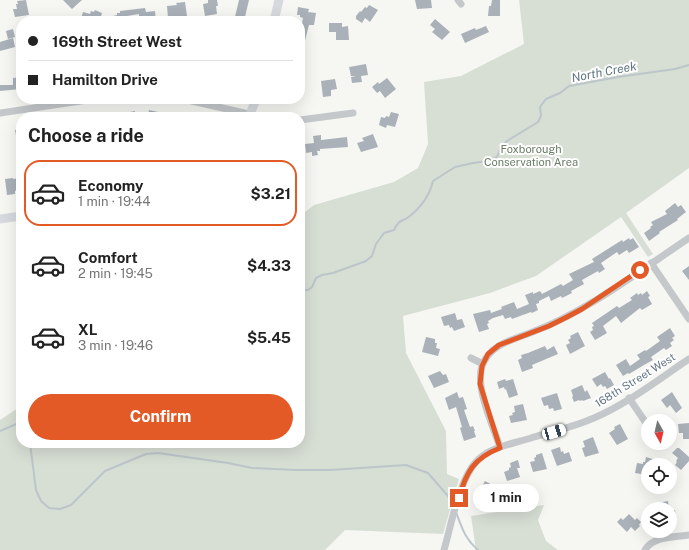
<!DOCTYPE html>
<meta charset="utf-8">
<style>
body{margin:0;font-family:"Public Sans",sans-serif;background:#f2f2f2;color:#222;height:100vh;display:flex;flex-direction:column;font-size:15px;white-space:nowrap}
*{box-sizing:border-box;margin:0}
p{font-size:13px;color:#767676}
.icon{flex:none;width:22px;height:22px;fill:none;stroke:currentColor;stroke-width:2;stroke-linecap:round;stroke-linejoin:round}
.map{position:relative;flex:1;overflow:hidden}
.panel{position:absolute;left:16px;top:112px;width:289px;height:336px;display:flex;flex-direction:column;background:#fff;border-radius:16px;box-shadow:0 4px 16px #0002}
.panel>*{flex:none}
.banner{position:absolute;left:16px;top:16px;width:289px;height:88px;border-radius:16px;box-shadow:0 4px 16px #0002;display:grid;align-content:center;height:88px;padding:0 12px;background:#fff}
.needle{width:26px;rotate:172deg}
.buttons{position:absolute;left:641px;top:414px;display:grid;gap:8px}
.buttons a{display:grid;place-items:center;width:36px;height:36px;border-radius:50%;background:#fff;box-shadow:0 4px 16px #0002;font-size:20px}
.end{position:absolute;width:18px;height:18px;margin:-9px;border:5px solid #e35a27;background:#fff;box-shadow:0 0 0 2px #fff}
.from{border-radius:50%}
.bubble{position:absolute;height:28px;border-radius:14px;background:#fff;box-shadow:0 4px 16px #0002;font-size:13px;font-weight:700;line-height:28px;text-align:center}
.car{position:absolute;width:12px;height:24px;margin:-12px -6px;border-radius:5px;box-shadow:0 0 3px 1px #0007;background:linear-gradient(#fff 24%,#345 0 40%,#fff 0 76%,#345 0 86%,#fff 0)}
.banner b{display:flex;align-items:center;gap:14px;height:38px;font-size:15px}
.banner b+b{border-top:1px solid #e0e0e0}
.banner i{width:10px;height:10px;background:#222}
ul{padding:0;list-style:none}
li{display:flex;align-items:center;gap:12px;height:66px;margin:0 8px 6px;padding:0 4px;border:2px solid transparent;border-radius:16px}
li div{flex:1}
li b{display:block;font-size:15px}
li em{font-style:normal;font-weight:700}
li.active{border-color:#e35a27}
li>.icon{width:36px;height:36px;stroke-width:1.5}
h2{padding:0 12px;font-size:18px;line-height:48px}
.cta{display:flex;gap:8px;margin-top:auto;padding:8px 12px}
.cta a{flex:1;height:46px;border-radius:24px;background:#e35a27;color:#fff;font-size:16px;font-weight:700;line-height:46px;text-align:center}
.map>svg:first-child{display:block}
.green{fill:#d7ded4}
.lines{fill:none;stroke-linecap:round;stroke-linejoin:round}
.stream{stroke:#bcc6ca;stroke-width:2}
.building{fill:#aab1b8}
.street{stroke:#c4c8cb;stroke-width:7}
.secondary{stroke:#d6dade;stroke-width:9}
.route{stroke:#e35a27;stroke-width:5}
.labels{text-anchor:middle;stroke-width:4;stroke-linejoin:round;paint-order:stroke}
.park-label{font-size:11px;fill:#687c64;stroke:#fff}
.street-label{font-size:11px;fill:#657584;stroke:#fff}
.water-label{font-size:12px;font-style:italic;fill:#617781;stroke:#fff}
</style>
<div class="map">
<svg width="689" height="550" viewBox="0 0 689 550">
<rect width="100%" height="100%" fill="#f6f7f3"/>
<path class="green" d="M519 0H689V168L626 213 653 254 648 257 621 217 536 276 490 293 403 316 406 353 446 431 447 474 459 479 443 534 345 530 325 550H0V420L21 406V443H300V216L314 205 394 182 418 168 428 144 424 82 461 76 524 44Z
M544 505 538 520 546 541 558 550H476L471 516Z"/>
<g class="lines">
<path class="stream" d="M300 290H308L312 287 316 278 322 275 333 273 366 261 372 256 376 244 384 233 394 230C400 218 401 223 410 216 421 207 430 194 433 181L455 167 473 163 488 161 497 157 501 147 507 141 538 122 541 116 540 107 546 99 560 93 569 86 618 77 675 69 689 65
M0 431 21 422
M30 443 36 490 41 501 49 508 60 509 71 505 105 471 146 454 158 453 228 463 252 468 295 470H330L406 465 428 473 448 496 452 503
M456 512C462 528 465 539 478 550"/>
</g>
<path class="building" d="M26 0 29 15 15 17 13 9H17L16 4H18L17 1Z
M63 0H82L72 9Z
M208 0H217L218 6H216L217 14 205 16 203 4 208 3Z
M239 0H249L244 21H234Z
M415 0H431L432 8 417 9Z
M492 0H500V16H488L489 6H491Z
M185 2 187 16H184V19L178 20V17L168 18 167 6 177 5 176 3Z
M369 5 378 10 370 22 365 18 362 23 356 19V16L360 11 361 12 365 7 367 8Z
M298 7 309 9 308 12 316 13 314 25H309L302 52H300V34L303 18 300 17V15H297Z
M145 8 146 12 155 11 156 21H139V14L127 16 128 21H113V16L117 15V13H120V11Z
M95 10 102 13 100 20 80 21 83 12 90 14 91 11 94 12Z
M435 19 450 32 442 40 432 32 435 29 430 25Z
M329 23H342V27L348 26 349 40H336V32H329Z
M486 26 489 32 465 43 461 34 475 28 476 30Z
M13 29 15 37 8 39 6 31Z
M13 38 15 47 0 51V42Z
M366 64 368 75 361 76 362 82 352 83 351 77H356L351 76 349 67Z
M21 77V89L0 91V85H13V78Z
M387 78 396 89 385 98 380 91 377 93 372 87 378 82 379 84Z
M335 79 337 89 331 90V96L323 97 321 81Z
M149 110 158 112 157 117H148Z
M135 111V117H119V114Z
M391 112 399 114 395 127 387 125 386 128 379 125 381 117 385 118 386 116 389 117Z
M21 129V147H18L15 130Z
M373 134 378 147 361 152 357 143 364 141 362 138Z
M321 135V140L347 137 348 147 320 149V151H317L318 155 312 156V152L306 153 305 144 314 143 313 136Z
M13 178V179L20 178 21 188H17V190L15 191V194L7 195 5 179Z
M675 203 678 207 681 205 686 212 677 219 678 220 659 232 660 233 649 241 644 233 651 228 650 227 653 225 651 222 667 214 665 211Z
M629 238 630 240 633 238 639 247 629 253 627 250 619 255 617 252 601 263 605 269 599 273 598 271 582 280 584 284 571 291 572 293 562 298 561 296 551 301 549 296 539 301V303L536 304 538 310 532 313 531 312 512 319 511 317 505 319 503 315 493 318 488 321 489 323 487 324 489 329 479 332 473 314 490 310 491 313 502 309 501 307 514 302 517 309 529 304 525 295 533 292V294L540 291 542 294 561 284 563 286 573 280 569 274 594 262 592 259 622 240 623 242Z
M689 266V280L682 271Z
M647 291 650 296 648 297 652 304 642 310 640 308 621 323 616 316 603 326 607 333 595 340 590 332 593 330 592 327 594 326 592 323 617 306 619 308 632 300 630 298 637 293 638 295 641 293 642 295Z
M455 313 457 320 462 319 465 327 454 331 452 327 450 328 449 325 444 326 441 317Z
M670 328 675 336 672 338 674 340 670 343 672 346 666 350 664 348 651 357 653 360 644 365 629 374 628 373 623 376 616 365 626 359 630 366 640 359 637 355 645 350 646 351 660 341 657 337Z
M578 332 585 346 570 354 566 345 570 343 568 340 571 338 570 336Z
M426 337 435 339V343H437L436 348 440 349 438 356 422 352Z
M545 346 547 350 554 346 558 354 532 365 533 368 522 372 518 360 522 358 521 355 528 353Z
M440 371 443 375 446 374 449 382 434 388 428 376Z
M605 372 609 379 610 378 614 385 607 389 605 386 603 387 601 384 597 387 592 379Z
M505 379 506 381 513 379 518 395 509 398 506 389 505 390 504 387 499 389 497 382Z
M582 385 585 392 587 390 591 398 583 401 582 400 580 401 579 400 574 402 572 397 573 396 571 390Z
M457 392 459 398 463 397 467 409 464 410 470 427 473 426 475 431H474L476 437 464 441 460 428 462 427 456 407 449 410 445 398Z
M672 392 682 408 676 413 670 405 667 408 661 400Z
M557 393 562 409 554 411 553 408 549 409 548 405 544 406 541 398Z
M523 404 527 420 511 423 509 416 513 415 512 413 515 412 514 406Z
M689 423V439H683V433H679L678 424Z
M620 424 628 439 617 445 609 433 615 429 614 427Z
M593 437 599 453 585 457 582 448 585 447 583 441Z
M560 447 561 452 563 451 564 454 569 452 572 461 557 466 551 450Z
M677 448H679L689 457V461L681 470 675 465 677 462 676 461 678 458 672 453Z
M542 453 547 469 533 472 530 462 535 461 534 458 536 457V455Z
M646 457 653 459 652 465H648V475L635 473 637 463 643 464V462H645Z
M518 460 520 468H517L520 477 507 481 504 472 509 470V468L511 467 510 463Z
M485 481 496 487 492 493 493 494 488 506 480 501 483 495 479 492Z
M668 501 669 509H653L652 504Z
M670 510H675L676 517 670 518Z
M629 514 635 520 637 518 641 522 639 525 640 526 635 531 631 527 627 532 617 522 621 518 623 520Z"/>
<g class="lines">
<path class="street" d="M458 0 461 4
M183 99 262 117
M0 113 94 99
M300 120 353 113
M651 263 689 319
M471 358 483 364
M629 398 648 426
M500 447C493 426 475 388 482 366 489 345 512 340 530 333 588 311 638 272 689 238
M444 550C451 526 459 480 476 462 489 447 512 444 531 438 552 432 573 427 594 418 627 404 659 379 689 359
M645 550C653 536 675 537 689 535"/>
<path class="secondary" d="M274 21 279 0
M249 117 256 99
M0 219 21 216"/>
</g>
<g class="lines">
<path class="route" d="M459 498C466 472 474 458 500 448L480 384 482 366 488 354 499 345 549 326 567 317 582 309 640 270"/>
</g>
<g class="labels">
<g class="park-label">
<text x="531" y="153">Foxborough<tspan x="531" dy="13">Conservation Area</tspan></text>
</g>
<g class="street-label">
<text transform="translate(635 380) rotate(-32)" y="4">168th Street West</text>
</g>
<g class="water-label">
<text transform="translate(604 72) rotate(-11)" y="4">North Creek</text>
</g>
</g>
</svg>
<div class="buttons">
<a><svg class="needle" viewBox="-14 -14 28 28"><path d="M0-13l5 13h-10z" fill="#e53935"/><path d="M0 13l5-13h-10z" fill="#767676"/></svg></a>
<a><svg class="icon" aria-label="locate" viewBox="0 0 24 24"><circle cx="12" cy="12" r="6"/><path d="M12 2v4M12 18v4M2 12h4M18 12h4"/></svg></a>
<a><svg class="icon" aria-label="layers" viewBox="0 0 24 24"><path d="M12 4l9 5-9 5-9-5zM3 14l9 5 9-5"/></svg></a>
</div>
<i class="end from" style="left:640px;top:270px"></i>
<i class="end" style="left:459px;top:498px"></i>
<div class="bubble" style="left:473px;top:484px;width:66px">1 min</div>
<i class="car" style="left:554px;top:432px;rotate:74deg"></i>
<div class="banner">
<b><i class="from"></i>169th Street West</b>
<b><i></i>Hamilton Drive</b>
</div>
<section class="panel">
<h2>Choose a ride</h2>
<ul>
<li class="active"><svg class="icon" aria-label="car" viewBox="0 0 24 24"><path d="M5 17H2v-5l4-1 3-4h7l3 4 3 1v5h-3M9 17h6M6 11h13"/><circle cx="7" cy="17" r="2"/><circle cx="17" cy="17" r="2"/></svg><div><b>Economy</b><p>1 min · 19:44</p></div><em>$3.21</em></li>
<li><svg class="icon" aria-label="car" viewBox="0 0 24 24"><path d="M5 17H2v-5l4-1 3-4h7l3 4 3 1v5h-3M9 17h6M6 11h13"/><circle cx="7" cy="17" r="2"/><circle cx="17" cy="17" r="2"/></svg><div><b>Comfort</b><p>2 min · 19:45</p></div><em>$4.33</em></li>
<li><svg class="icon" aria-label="car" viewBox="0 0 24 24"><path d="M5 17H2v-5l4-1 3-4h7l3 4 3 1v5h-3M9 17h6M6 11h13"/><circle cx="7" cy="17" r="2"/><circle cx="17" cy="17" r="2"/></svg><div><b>XL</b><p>3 min · 19:46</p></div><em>$5.45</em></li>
</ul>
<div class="cta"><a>Confirm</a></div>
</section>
</div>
